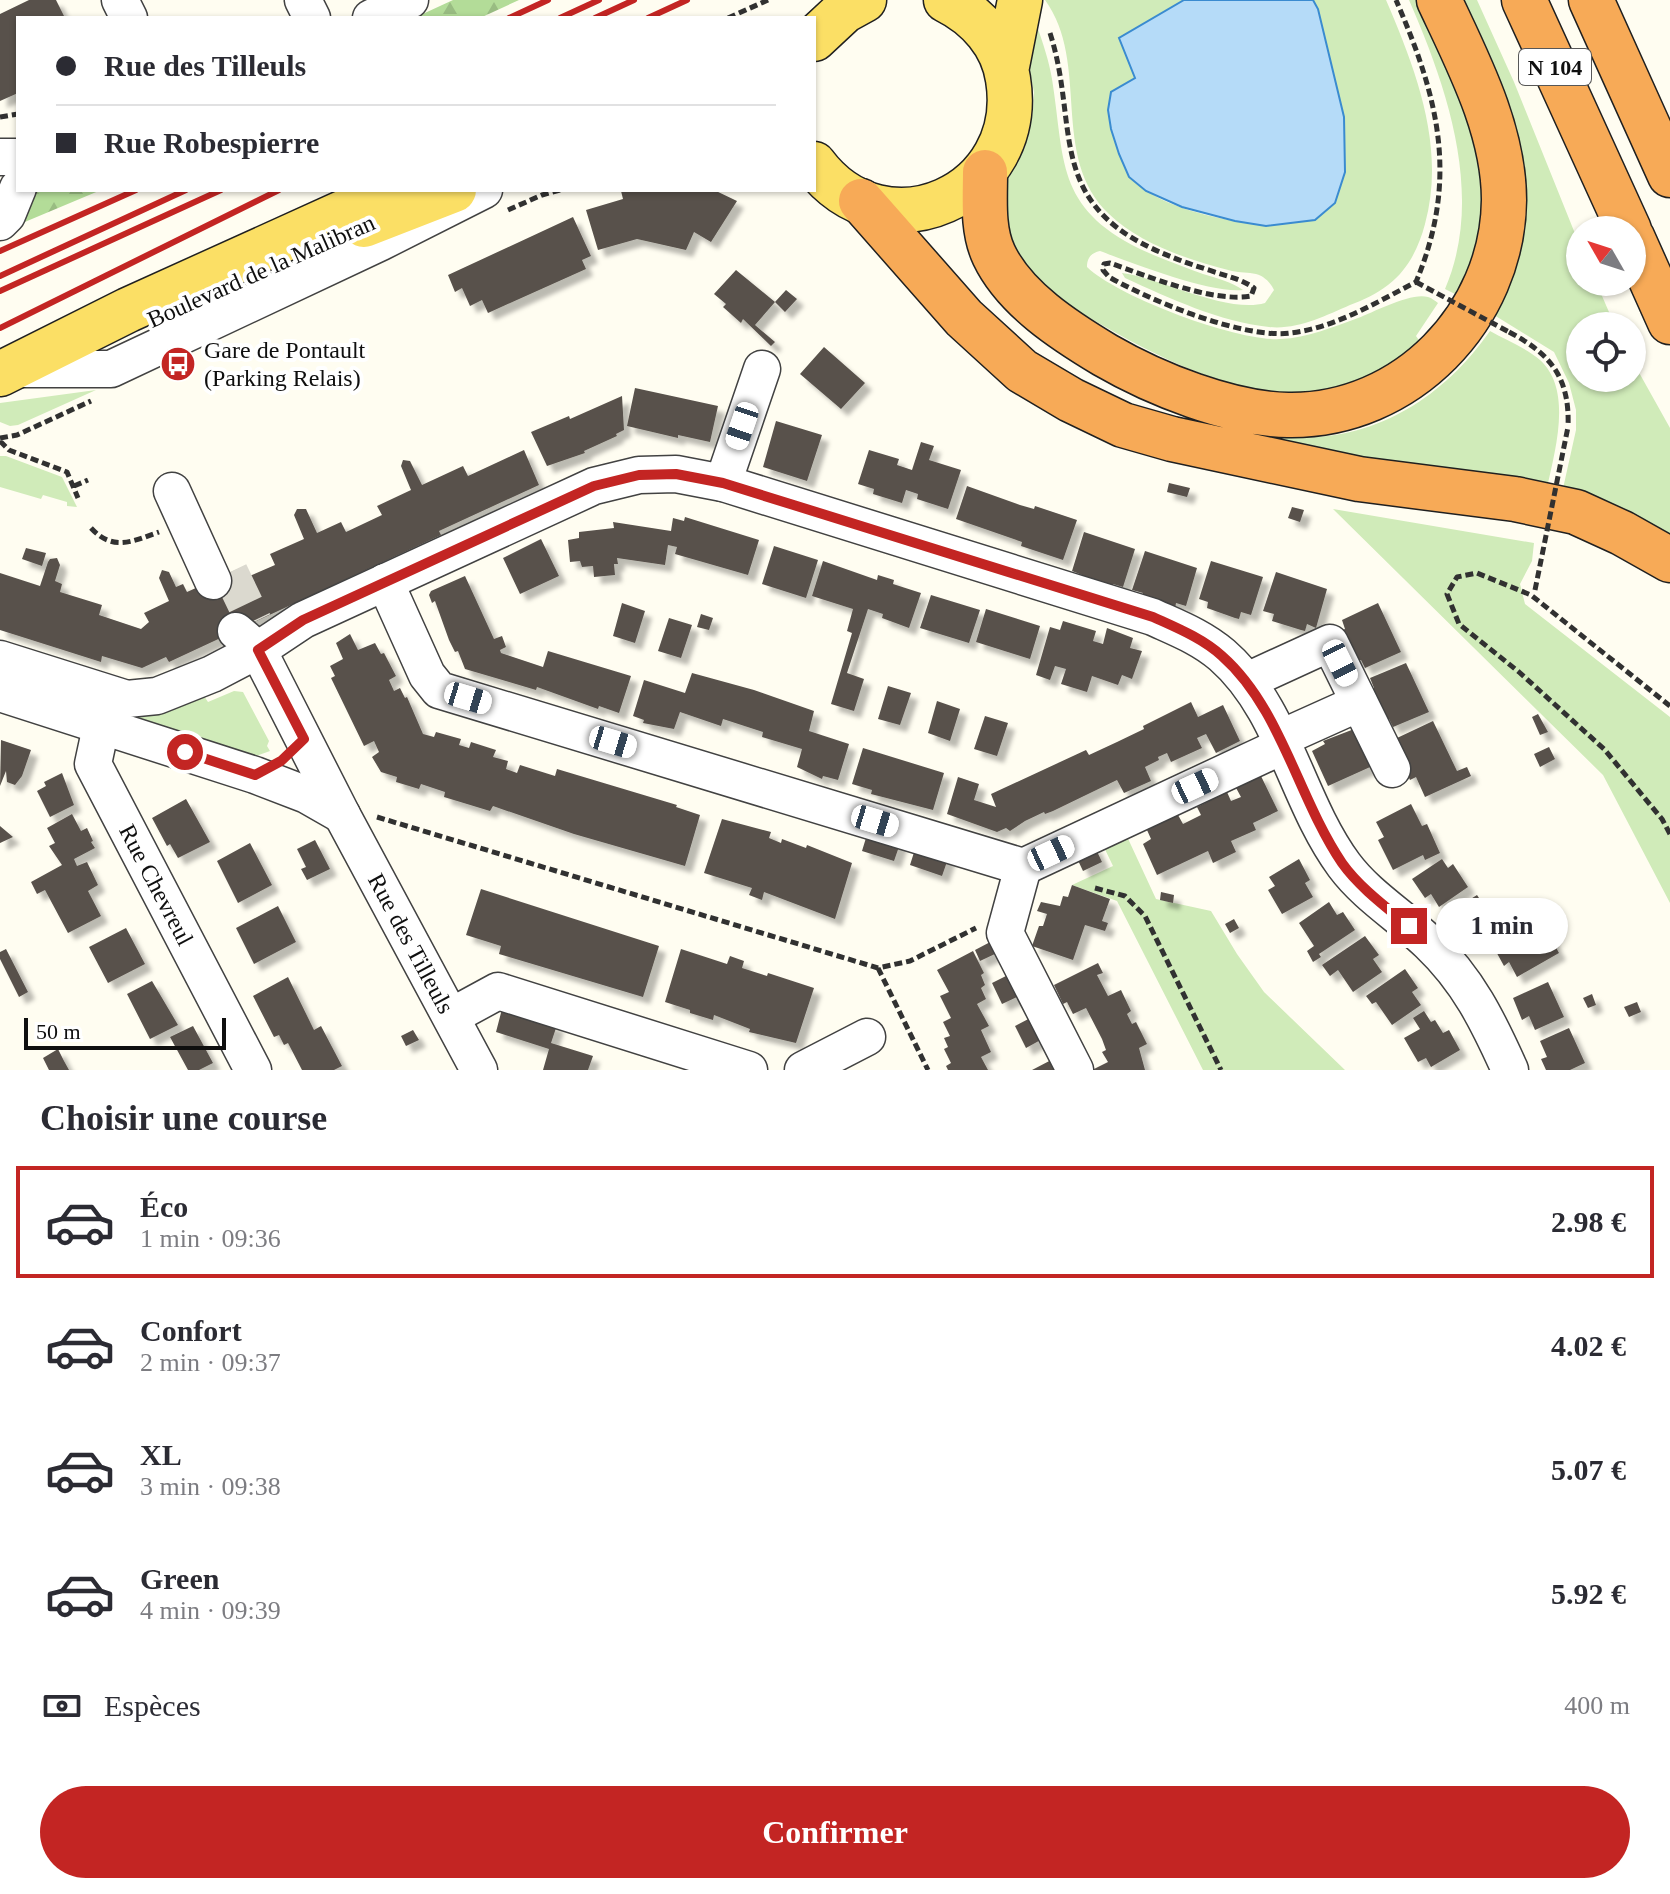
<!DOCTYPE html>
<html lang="fr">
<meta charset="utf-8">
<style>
body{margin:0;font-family:Georgia,serif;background:#f2f2f3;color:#2b2b33;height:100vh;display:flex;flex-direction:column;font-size:30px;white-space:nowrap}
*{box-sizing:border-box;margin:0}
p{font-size:26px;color:#7c7c81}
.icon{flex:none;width:44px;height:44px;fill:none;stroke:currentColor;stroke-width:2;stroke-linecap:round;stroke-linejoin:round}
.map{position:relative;height:1070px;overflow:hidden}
.panel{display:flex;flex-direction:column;background:#fff;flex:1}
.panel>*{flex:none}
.guide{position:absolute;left:16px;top:16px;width:800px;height:176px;border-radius:0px;box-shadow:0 2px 6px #0004;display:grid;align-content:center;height:176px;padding:0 40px;background:#fff}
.needle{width:52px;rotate:309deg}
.controls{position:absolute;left:1566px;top:216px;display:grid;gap:16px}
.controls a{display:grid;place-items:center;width:80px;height:80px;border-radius:50%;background:#fff;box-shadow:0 2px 6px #0004;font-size:40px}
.scale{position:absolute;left:24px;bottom:20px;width:202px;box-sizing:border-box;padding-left:8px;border:4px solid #0f0f0f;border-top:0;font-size:22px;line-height:28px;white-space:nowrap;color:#0f0f0f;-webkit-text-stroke:6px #fff;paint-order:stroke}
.end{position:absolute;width:36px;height:36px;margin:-18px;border:10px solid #c32523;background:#fff;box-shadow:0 0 0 4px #fff}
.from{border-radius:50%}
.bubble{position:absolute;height:56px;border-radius:28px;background:#fff;box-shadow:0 2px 6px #0004;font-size:26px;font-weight:700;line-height:56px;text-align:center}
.car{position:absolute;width:24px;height:48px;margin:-24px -12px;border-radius:10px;box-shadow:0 0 6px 2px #0007;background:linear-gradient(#fff 24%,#345 0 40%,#fff 0 76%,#345 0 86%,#fff 0)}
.guide b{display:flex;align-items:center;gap:28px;height:76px;font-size:30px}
.guide b+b{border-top:2px solid #e1e1e2}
.guide i{width:20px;height:20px;background:#2b2b33}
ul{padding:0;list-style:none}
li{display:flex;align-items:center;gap:24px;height:112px;margin:0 16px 12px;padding:0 24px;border:4px solid transparent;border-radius:0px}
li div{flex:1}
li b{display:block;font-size:30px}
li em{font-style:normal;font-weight:700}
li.active{border-color:#c32523}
li>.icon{width:72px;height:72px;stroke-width:1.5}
h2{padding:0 40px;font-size:36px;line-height:96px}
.pay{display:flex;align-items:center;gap:20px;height:88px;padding:0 40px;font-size:30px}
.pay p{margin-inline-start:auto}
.cta{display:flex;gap:16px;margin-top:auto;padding:16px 40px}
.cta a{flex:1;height:92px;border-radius:48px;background:#c32523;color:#fff;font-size:32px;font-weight:700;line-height:92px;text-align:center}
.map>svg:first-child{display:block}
.grass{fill:#d0ebb9}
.forest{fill:url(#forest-firs)}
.water{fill:#b5dbf8;stroke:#3a8bd0;stroke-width:2}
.building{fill:#58514b;filter:url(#shadow)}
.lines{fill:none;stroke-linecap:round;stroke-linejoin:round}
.minor-tunnel{stroke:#dbd9cf;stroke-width:36;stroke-dasharray:36 18;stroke-linecap:butt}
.minor-casing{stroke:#424242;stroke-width:39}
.major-casing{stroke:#202020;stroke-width:47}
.highway-casing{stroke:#202020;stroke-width:47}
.path{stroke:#313131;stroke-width:5;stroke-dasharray:8 4;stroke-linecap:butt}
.minor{stroke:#fff;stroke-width:36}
.major{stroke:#fbdf65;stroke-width:44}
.highway{stroke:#f7aa57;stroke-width:44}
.rail{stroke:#c32523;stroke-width:6}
.path-bridge{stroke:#313131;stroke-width:5;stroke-dasharray:8 4;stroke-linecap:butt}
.route{stroke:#c32523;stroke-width:10}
.labels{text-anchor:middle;stroke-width:8;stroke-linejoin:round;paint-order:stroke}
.shield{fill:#fff;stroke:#575757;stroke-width:2}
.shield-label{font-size:22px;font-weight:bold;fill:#0f0f0f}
.street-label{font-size:24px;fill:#0f0f0f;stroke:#fff}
.poi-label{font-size:24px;fill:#0f0f0f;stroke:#fff;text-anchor:start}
</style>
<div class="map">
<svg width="1670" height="1070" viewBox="0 0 1670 1070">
<defs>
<pattern id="forest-firs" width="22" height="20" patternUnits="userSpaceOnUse" patternTransform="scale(2)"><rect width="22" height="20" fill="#b3dc98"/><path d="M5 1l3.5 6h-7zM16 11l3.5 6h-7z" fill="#99bc82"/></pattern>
<filter id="shadow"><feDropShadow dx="7" dy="7" stdDeviation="2" flood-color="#0004"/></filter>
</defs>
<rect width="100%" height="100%" fill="#fffdf1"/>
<path class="grass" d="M1045 0H1184L1119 38 1135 78 1111 92C1106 124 1114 148 1133 173 1137 179 1142 188 1148 192 1182 213 1227 220 1266 226L1344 117 1318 9 1313 0H1386C1416 70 1446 147 1425 224 1419 247 1408 270 1388 285 1376 294 1364 300 1350 305 1325 316 1297 330 1269 327 1220 322 1169 298 1125 278L1122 273C1159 278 1228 314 1265 303L1274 290C1271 283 1264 276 1256 274 1248 272 1240 273 1232 271 1191 261 1140 244 1109 214 1049 157 1091 63 1045 0Z
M1409 0H1419C1447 66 1494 151 1482 225 1478 249 1466 273 1459 296L1445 289C1485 196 1447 87 1409 0Z
M1456 0H1477L1514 82 1580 246V282H1596L1615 326H1580V378H1632V360L1670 428V534L1631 515 1562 493 1576 430V410L1569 383 1554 352 1494 315 1512 275 1517 247Z
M1026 22 1037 26C1043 43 1049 61 1052 79 1065 160 1055 207 1140 249 1161 259 1182 266 1203 274 1216 278 1232 282 1243 290 1212 294 1132 263 1100 251 1091 253 1087 258 1087 267 1118 297 1238 342 1281 339 1307 338 1333 327 1358 318 1374 312 1411 292 1428 297 1432 298 1435 301 1438 303L1416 336 1421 343C1392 367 1343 393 1304 394 1205 396 1095 321 1013 271L1001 192 1025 147 1033 111 1034 92 1027 59Z
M1490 331C1506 340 1526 348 1540 360 1573 390 1555 450 1547 488L1260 439 1261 434C1356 451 1436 408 1490 331Z
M96 390 18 425 10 426 0 422V403Z
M0 456H6L62 477 77 507 67 506V502L43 495 41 499 0 487Z
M1333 509 1534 543 1532 561 1520 584 1525 604 1670 717V903L1603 775Z
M200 690 208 702 234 691 243 692 269 741 267 746 270 751 253 757 114 714Z
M1124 830 1156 899 1211 911 1237 954 1264 992 1345 1070H1203L1117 901 1072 885 1113 866 1101 841Z"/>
<path class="forest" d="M453 0H519L480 18H414Z
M33 190H101L20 224Z"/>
<path class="water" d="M1184 0H1313L1318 9 1344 117 1345 172 1335 203 1315 220 1266 226 1235 221 1182 207 1146 191 1129 177 1119 154 1111 129 1108 110 1111 92 1135 78 1119 38Z"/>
<path class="building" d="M29 0H56L65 18H18V93L0 101V14Z
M625 190H714L737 201 711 242 694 232 686 250 637 239 598 250 586 210 623 199 621 191Z
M573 217 591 256 582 260 586 269 488 313 482 300 470 306 462 288 455 292 448 275Z
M736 270 775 302 786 290 797 299 785 312 775 302 755 325 775 342 771 346 743 319 741 323 723 307 726 304 714 294Z
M824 347 865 383 841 409 800 374Z
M635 388 718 406 710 442 678 435V438L627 426Z
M622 396 624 430 616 434 617 436 584 451 585 453 547 466 531 432 569 416 570 419Z
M776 421 822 435 807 481 763 467Z
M921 442 934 446 929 460 961 470 948 509 917 499 918 494 906 490 902 503 873 494 874 489 858 484 869 450 899 459 897 465 912 470Z
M524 450 539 485 439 531 441 535 169 662 166 657 142 668 102 656 101 662 0 630V573L40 586 48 562 50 559 57 558 60 565 55 581 62 584 60 592 102 605 99 615 141 629 149 622 144 613 169 601 159 578 162 570 169 572 176 587 183 584 187 592 240 568 245 578 275 565 270 554 304 539 294 515 297 509H306L317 533 341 522 346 532 382 515 377 506 411 490 401 466 403 460 410 461 422 485 463 466 468 476Z
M1169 483 1190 488 1187 497 1167 492Z
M967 486 1020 505 1034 509 1035 506 1077 520 1063 560 1021 546 1022 542 956 519Z
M1292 507 1304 510 1300 522 1288 518Z
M685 517 759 540 748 575 675 554 677 547 668 545 665 565 617 558 618 564H614L615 575 594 577 593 566 582 567 580 561 570 562 568 540 579 538V532L614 528 613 522 671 531 673 518 684 521Z
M1084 532 1135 549 1123 587 1113 584 1111 592 1079 581 1082 575 1072 571Z
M541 539 559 576 520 594 503 558Z
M774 546 818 560 806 598 762 584Z
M26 548 46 553 42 566 22 559Z
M1145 551 1197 568 1186 606 1176 603 1175 609 1141 599 1143 593 1132 590Z
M823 561 877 580 878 575 894 580 893 584 921 593 909 628 882 618 883 614 868 609 847 673 864 679 854 711 831 704 852 633 847 631 853 609 812 596Z
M1211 561 1263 577 1251 615 1241 612 1239 619 1235 618 1207 608 1208 602 1199 599Z
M1276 572 1327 589 1316 628 1307 624 1305 631 1301 630 1272 621 1274 614 1263 611Z
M465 576 494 639 502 636 506 647 500 650 501 653 543 667 548 651 631 676 619 713 599 706 598 709 537 687 536 690 465 669 458 651 455 652 449 640 435 601 432 603 429 595 431 591Z
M931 595 980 610 969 643 920 628Z
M622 603 645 611 635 643 613 636Z
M1378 603 1401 652 1365 668 1361 660 1354 662 1340 631 1345 629 1342 620Z
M986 609 1040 626 1030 659 976 642Z
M701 614 713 618 709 630 697 627Z
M669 618 692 625 681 658 658 651Z
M1063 621 1096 631 1093 641 1103 644 1107 628 1133 638 1130 648 1142 651 1132 679 1122 675 1118 685 1092 676 1087 692 1061 684 1066 669 1055 666 1050 680 1036 675 1050 627 1060 630Z
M350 634 358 650 375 643 381 654 384 653 396 676 389 680 394 691 400 688 405 698 407 697 423 734 434 737 436 732 461 739 459 745 469 748 471 742 496 750 493 757 508 761 506 769 517 773 520 765 555 776 557 769 677 805 676 807 700 815 685 866 574 834 493 806 490 811 444 797 445 792 421 784 419 789 396 782 397 777 381 772 372 757 379 752 374 741 364 746 331 678 335 676 330 666 343 659 336 643Z
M1406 663 1429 712 1393 727 1389 719 1382 721 1368 691 1374 688 1370 678Z
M692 673 754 690 814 711 809 731 849 744 838 780 823 776 822 779 797 767 802 749 762 737 763 732 723 719 721 726 680 712 674 729 643 723 644 720 633 716 644 680 685 693Z
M888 686 911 693 900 725 878 719Z
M937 701 960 709 950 741 928 733Z
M1191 702 1198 717 1223 705 1240 741 1216 753 1206 734 1197 738 1202 748 1171 762 1167 753 1158 757 1159 760 1145 767 1151 781 1124 793 1117 780 1053 811 1045 814 1044 812 1025 821 1010 831 1006 828 997 832 947 814 958 777 979 784 974 800 996 807 991 794 1086 750 1089 755 1117 742 1144 729 1143 726Z
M1538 714 1548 732 1540 735 1532 717Z
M985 716 1008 723 997 756 974 749Z
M1433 721 1457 771 1467 767 1471 776 1425 797 1416 777 1410 780 1395 749 1400 746 1397 738Z
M1362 726 1379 763 1328 786 1312 751 1325 744 1323 741Z
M1 740 31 750 22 776 15 785 7 782 6 771 0 786Z
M1549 747 1555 759 1540 767 1534 754Z
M863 748 944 773 933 810 871 794 872 790 852 784Z
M62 773 74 805 50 817 37 791 46 786 44 782Z
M1260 774 1278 811 1253 823 1256 830 1231 841 1236 852 1213 863 1208 851 1157 875 1143 844 1151 839 1147 830 1178 815 1183 824 1201 815 1197 807 1227 792 1231 801 1241 797 1235 786Z
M186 799 210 842 178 858 170 844 167 846 152 818Z
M1411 804 1422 826 1427 824 1440 853 1425 860 1423 855 1393 870 1378 840 1384 837 1376 822Z
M72 814 81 831 87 828 93 841 91 842 95 848 74 859 77 866 87 862 98 885 88 891 101 916 68 933 45 890 37 894 31 882 62 865 49 846 55 843 47 828Z
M722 819 771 832 769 838 781 843 782 839 806 848 807 845 852 863 835 919 764 892 762 900 749 895 752 888 704 873Z
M0 826 13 837 0 843Z
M869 828 902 838 894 861 862 851Z
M315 840 330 869 307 880 301 869 306 867 297 849Z
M250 843 272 885 238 903 217 861Z
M917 843 950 853 942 876 910 865Z
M1094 845 1102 862 1083 871 1075 854Z
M1299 859 1310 880 1305 883 1313 897 1282 914 1268 890 1275 886 1269 877Z
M1442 859 1448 868 1453 864 1468 887 1439 907 1431 894 1425 898 1412 879Z
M1072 885 1110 899 1102 921 1108 923 1105 931 1085 925 1073 960 1032 946 1039 926H1043L1047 914 1037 911 1041 902 1060 906 1063 896 1068 897Z
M481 889 659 946 643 997 499 954 501 946 466 935Z
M1161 892 1174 895 1173 903 1160 900Z
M1477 895 1483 904 1490 899 1505 922 1476 942 1467 929 1461 933 1448 913Z
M1329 902 1337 915 1343 912 1355 930 1319 954 1321 957 1313 962 1307 951 1314 946 1299 923Z
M278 906 296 942 254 964 236 928Z
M1234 919 1239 928 1230 933 1225 924Z
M1526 927 1532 937 1546 929 1559 953 1517 977 1509 962 1504 966 1493 946Z
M126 928 145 964 108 983 89 947Z
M1365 936 1379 955 1373 959 1382 972 1353 992 1338 970 1330 976 1322 965Z
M996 939 997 953 980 961 975 950Z
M6 949 28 992 19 997 0 959V952Z
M681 949 727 964 730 956 744 961 742 968 767 976 768 973 814 988 796 1043 749 1032 750 1029 714 1015 713 1020 690 1013V1010L665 1002Z
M973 951 984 973 981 975 985 985 981 988 986 999 977 1004 989 1026 981 1030 991 1052 981 1057 988 1070H948L946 1066 951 1063 944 1049 948 1047 944 1038 950 1036 943 1022 951 1018 940 996 949 992 937 970Z
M1098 963 1103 973 1097 975 1108 996 1121 990 1131 1011 1127 1014 1132 1024 1136 1022 1147 1044 1139 1048 1145 1070H1092L1108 1062 1102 1052 1106 1050 1102 1039 1086 1008 1073 1014 1067 1002 1063 1004 1054 985Z
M1405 969 1418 988 1412 992 1421 1005 1392 1025 1376 1002 1372 1004 1366 996Z
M1014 972 1019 996 1002 1004 992 983Z
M288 977 314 1030 321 1026 342 1066 334 1070H302L288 1043 284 1045 279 1035 274 1037 253 996Z
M152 981 178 1025 150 1039 127 994Z
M1548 982 1564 1017 1535 1030 1529 1016 1522 1020 1513 998Z
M1592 994 1596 1005 1588 1008 1583 998Z
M1637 1002 1641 1012 1629 1017 1624 1007Z
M502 1009 557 1025 551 1043 593 1056 588 1070H543L549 1049 496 1032Z
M1424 1011 1431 1022 1435 1020 1443 1033 1449 1030 1460 1050 1431 1067 1426 1058 1418 1062 1404 1038 1420 1029 1413 1018Z
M1036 1015 1046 1037 1026 1048 1015 1026Z
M193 1026 213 1063 199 1070H188L170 1037Z
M1569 1028 1585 1063 1570 1070H1546L1541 1059 1547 1057 1540 1041Z
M413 1030 419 1040 406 1046 401 1036Z
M58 1049 64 1061 69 1070H49L43 1058Z
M1057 1057 1063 1070H1032Z"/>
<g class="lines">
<path class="minor-tunnel" d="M230 572 254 622"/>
<defs>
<g id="minor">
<path d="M120 0 129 18"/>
<path d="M303 0 312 18"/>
<path d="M371 18 410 0"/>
<path d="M0 157H18"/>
<path d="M0 222 7 215 18 188"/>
<path d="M12 369H111L381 242 484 190"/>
<path d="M723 483 762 369"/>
<path d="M172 491 213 581"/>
<path d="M385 582 427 675 439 690 1023 867"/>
<path id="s1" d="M236 631 258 650 342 815 479 1070"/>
<path d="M0 659 127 699 157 696 212 674 258 650 303 620 594 486 639 475 676 474 723 483 1153 617C1177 628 1201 637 1222 655 1284 709 1296 800 1344 865 1367 896 1401 916 1429 943 1468 980 1488 1021 1510 1070"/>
<path d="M1247 681 1330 643 1392 769"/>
<path d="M0 693 255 775 307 795 342 815"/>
<path id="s2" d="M108 694 93 764 253 1070"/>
<path d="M1279 739 1359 703"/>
<path d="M1023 867 1282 746"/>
<path d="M1023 867 1005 933 1075 1070"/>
<path d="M452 1016 498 991 749 1070"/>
<path d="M803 1070 867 1037"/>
</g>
<path id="major" d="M814 39 844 11 864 0
M1007 66 1020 0
M814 164C885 259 1027 195 1008 79 1003 44 978 16 946 0
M364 225 454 190
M0 374 128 310 393 190"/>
<path id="highway" d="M1524 0 1629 230
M1591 0 1670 175
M985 172C985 199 982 230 994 255 1015 299 1065 331 1105 355 1155 384 1230 414 1288 415 1406 417 1503 316 1504 200 1504 130 1468 62 1439 0
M861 201 964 318 1022 371 1071 400 1123 425 1172 439 1359 479 1515 499 1576 512 1622 533 1670 560
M1632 237 1670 322"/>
</defs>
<use href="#minor" class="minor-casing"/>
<use href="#major" class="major-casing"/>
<use href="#highway" class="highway-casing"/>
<path class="path" d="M728 18 768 0
M1050 33C1079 123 1046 198 1151 248 1170 257 1189 264 1209 270 1225 276 1240 278 1254 288L1251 296C1213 303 1147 276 1110 263L1104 264 1103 270 1109 277C1151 301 1243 339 1290 333 1335 328 1377 302 1416 282 1459 179 1439 99 1396 0
M0 117 18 114
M508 210 542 195 560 190
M1509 332C1551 354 1570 378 1568 427
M0 438 17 435 91 401
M0 441 9 450 67 472 78 498
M74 486 88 480
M91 528C113 552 133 541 159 532
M1670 706 1531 595 1477 573 1457 577 1447 594 1459 624 1519 672 1604 749 1662 819 1670 834
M377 817 878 968 910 961 976 928
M1095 888 1125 896 1145 916 1221 1070
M878 968 928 1070"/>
<use href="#minor" class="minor"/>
<use href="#major" class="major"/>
<use href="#highway" class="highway"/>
<path class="rail" d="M509 18 548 0
M560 18 599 0
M595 18 634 0
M648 18 687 0
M0 251 136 190
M0 276 186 190
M0 291 221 190
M0 328 279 190"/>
<path class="path-bridge" d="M1416 282 1509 332
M1535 590 1568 427"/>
</g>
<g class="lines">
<path class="route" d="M185 752 255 775 281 761 304 739 258 650 303 620 594 486 639 475 676 474 723 483 1153 617C1177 628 1202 638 1222 656 1281 708 1298 798 1342 863 1359 887 1386 907 1409 926"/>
</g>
<defs>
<symbol id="bus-disc" viewBox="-11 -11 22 22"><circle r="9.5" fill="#c32523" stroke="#fff"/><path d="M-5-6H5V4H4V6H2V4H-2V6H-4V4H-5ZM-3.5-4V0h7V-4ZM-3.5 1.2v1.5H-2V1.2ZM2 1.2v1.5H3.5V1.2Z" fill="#fff"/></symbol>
</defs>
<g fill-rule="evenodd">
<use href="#bus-disc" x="158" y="344" width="40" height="40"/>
</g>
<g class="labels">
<rect class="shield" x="1519" y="49" width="72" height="36" rx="6"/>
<g class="shield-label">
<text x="1555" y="75">N 104</text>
</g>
<g class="street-label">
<text transform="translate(261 271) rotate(-24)" y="8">Boulevard de la Malibran</text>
<text dy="8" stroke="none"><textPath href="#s2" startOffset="208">Rue Chevreul</textPath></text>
<text dy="8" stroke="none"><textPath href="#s1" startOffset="360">Rue des Tilleuls</textPath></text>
</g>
<g class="poi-label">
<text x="204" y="358">Gare de Pontault<tspan x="204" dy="28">(Parking Relais)</tspan></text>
</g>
</g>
</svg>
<div class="controls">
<a><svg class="needle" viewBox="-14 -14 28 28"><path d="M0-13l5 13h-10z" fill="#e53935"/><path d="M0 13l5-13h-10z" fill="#7c7c81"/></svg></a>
<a><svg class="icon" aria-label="locate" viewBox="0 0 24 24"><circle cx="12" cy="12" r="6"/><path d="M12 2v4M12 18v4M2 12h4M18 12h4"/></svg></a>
</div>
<div class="scale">50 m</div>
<i class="end from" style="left:185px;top:752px"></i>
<i class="end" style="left:1409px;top:926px"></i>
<div class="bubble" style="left:1436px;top:898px;width:132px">1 min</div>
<i class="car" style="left:742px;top:426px;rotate:199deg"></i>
<i class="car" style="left:1340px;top:663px;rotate:154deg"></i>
<i class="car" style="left:468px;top:698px;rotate:107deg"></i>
<i class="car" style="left:613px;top:742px;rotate:107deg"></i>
<i class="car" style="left:1195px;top:786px;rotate:65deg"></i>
<i class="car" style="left:875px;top:821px;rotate:107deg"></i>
<i class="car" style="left:1051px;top:853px;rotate:65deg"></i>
<div class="guide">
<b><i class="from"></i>Rue des Tilleuls</b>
<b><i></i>Rue Robespierre</b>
</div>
</div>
<section class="panel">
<h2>Choisir une course</h2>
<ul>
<li class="active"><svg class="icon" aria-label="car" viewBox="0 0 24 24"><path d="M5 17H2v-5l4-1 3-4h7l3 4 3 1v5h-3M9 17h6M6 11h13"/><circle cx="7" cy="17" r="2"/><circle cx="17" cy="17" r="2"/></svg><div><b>Éco</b><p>1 min · 09:36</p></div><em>2.98 €</em></li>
<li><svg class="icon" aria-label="car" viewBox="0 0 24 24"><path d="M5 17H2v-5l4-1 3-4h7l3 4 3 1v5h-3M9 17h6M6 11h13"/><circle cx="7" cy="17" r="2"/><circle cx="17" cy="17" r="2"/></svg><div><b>Confort</b><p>2 min · 09:37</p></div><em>4.02 €</em></li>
<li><svg class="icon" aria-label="car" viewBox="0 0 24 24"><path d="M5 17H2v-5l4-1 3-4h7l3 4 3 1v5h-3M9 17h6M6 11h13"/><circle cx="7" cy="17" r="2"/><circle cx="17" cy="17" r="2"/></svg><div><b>XL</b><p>3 min · 09:38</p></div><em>5.07 €</em></li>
<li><svg class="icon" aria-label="car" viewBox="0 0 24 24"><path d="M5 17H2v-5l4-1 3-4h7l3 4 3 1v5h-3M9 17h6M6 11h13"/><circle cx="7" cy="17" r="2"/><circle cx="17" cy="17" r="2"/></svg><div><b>Green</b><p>4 min · 09:39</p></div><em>5.92 €</em></li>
</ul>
<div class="pay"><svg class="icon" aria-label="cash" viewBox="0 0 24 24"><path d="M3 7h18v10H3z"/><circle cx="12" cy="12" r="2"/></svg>Espèces<p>400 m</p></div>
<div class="cta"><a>Confirmer</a></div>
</section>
